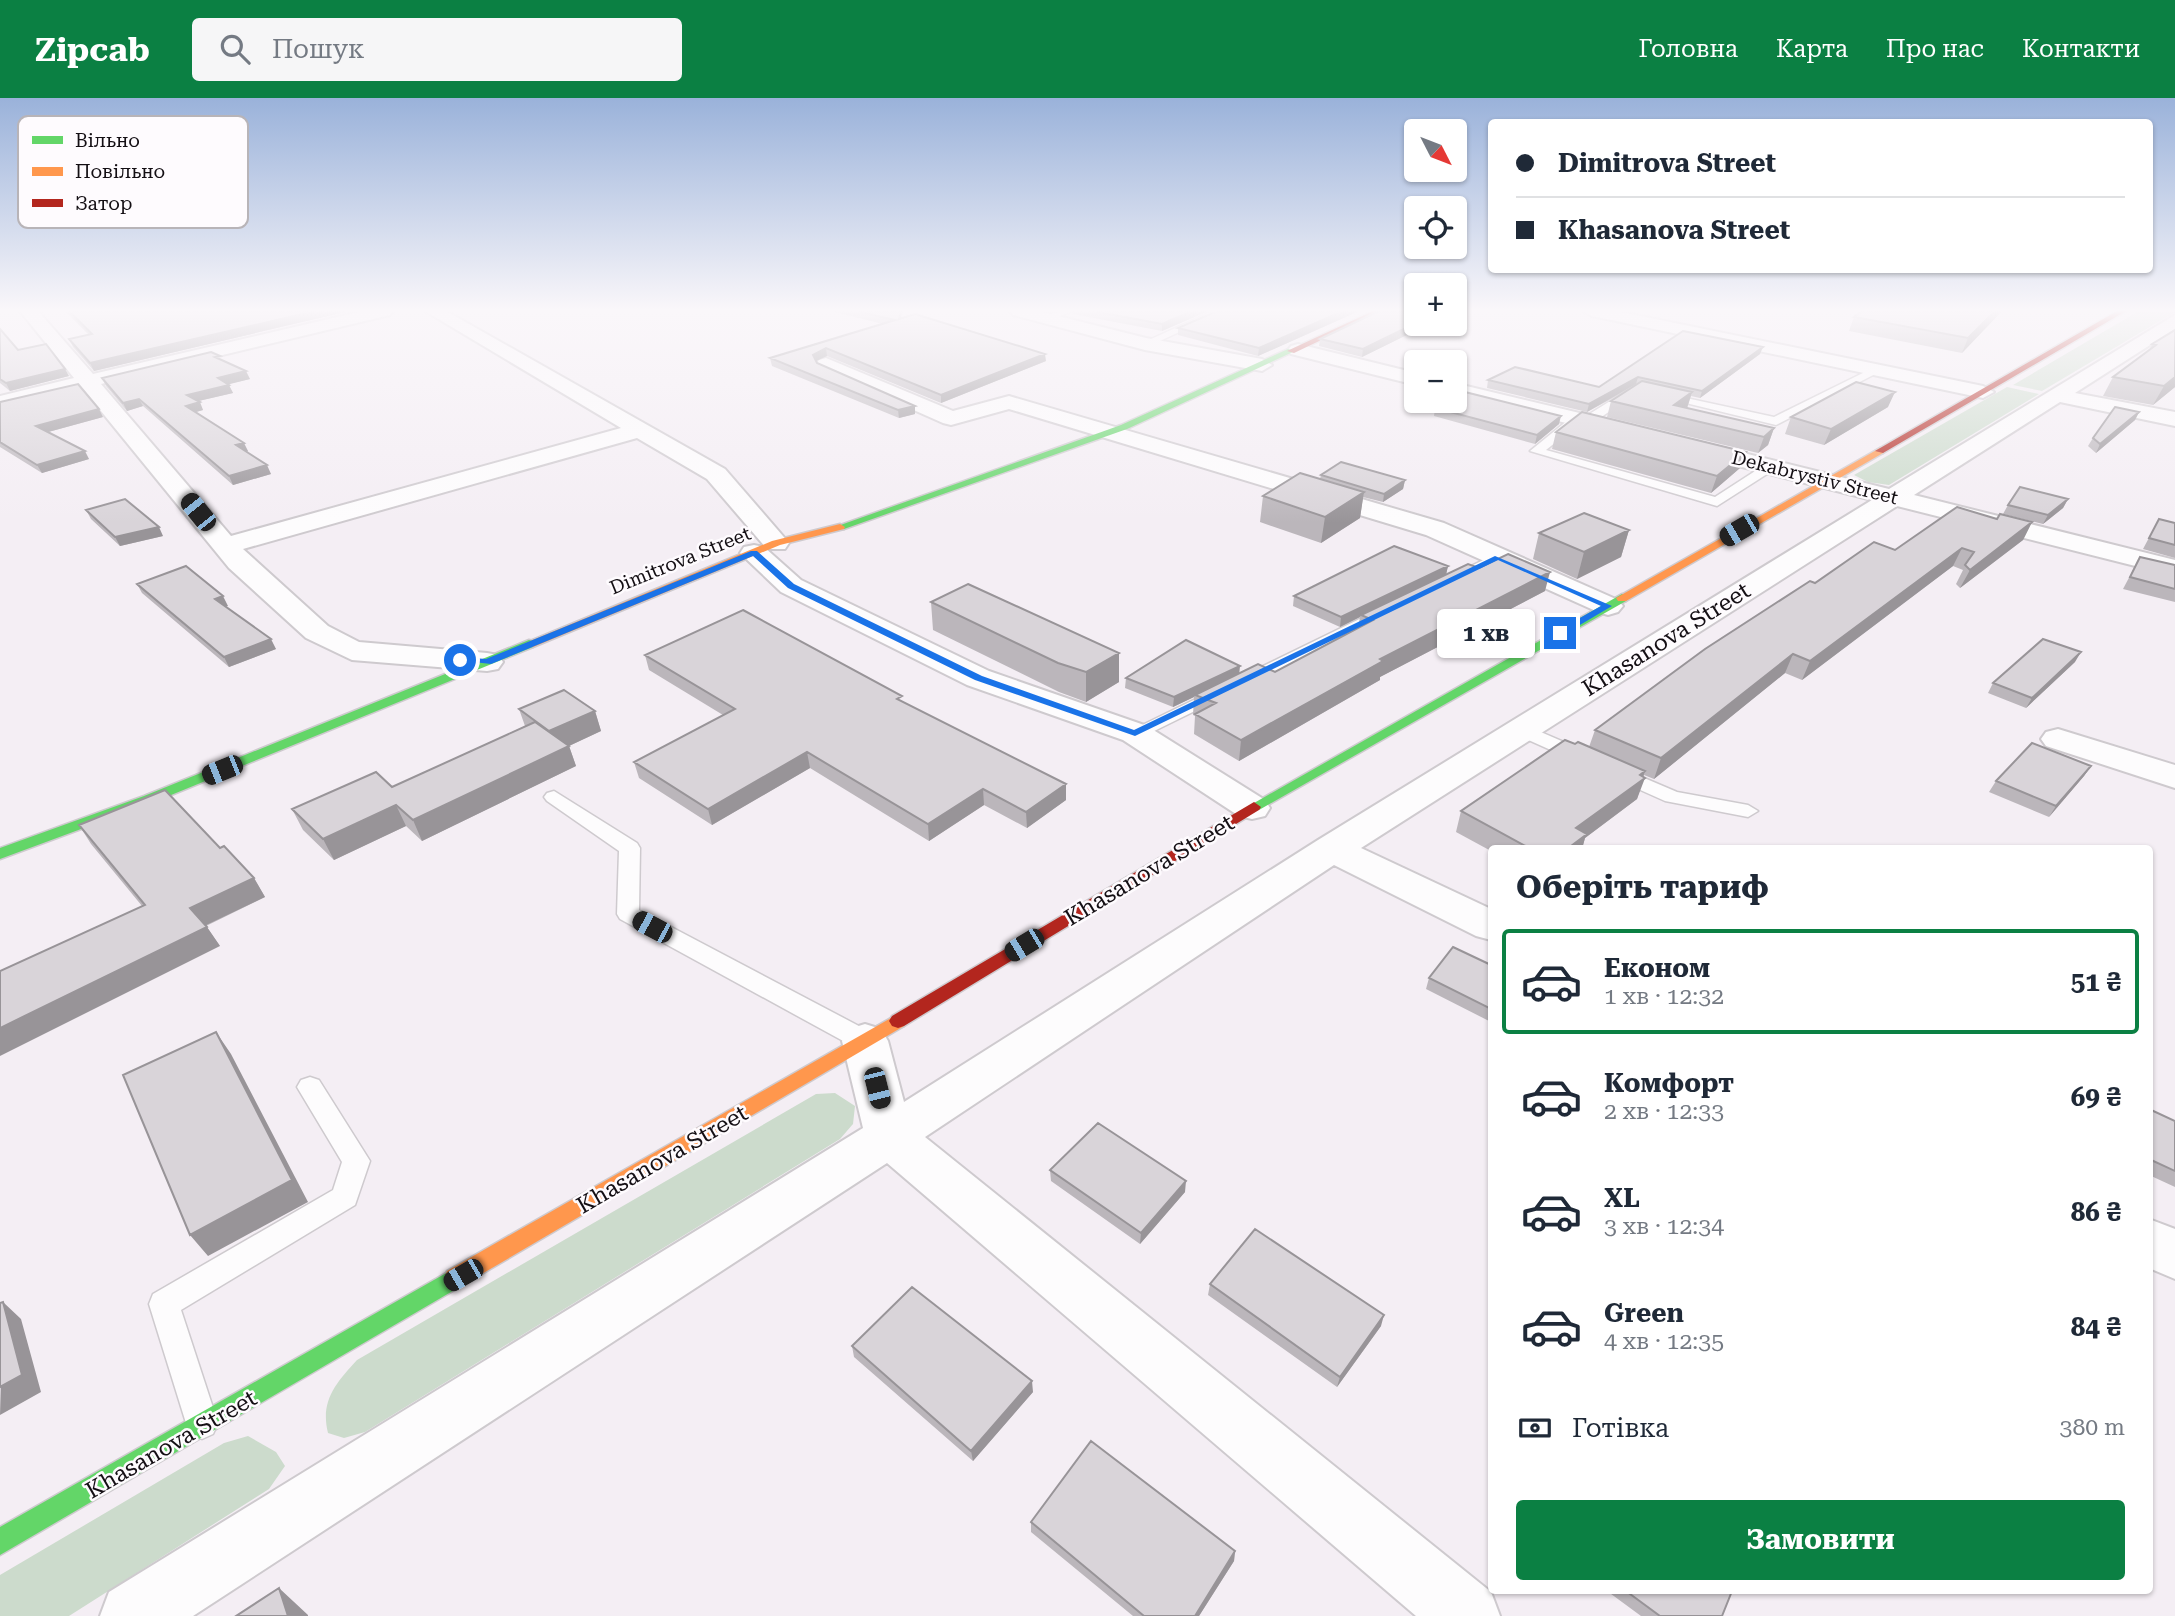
<!DOCTYPE html>
<html lang="uk">
<meta charset="utf-8">
<style>
body{margin:0;font-family:"Roboto Serif",serif;background:#f6f6f7;color:#1f2937;height:100vh;display:flex;flex-direction:column;font-size:26px;white-space:nowrap}
*{box-sizing:border-box;margin:0}
p{font-size:23px;color:#747a83}
.icon{flex:none;width:38px;height:38px;fill:none;stroke:currentColor;stroke-width:2;stroke-linecap:round;stroke-linejoin:round}
.map{position:relative;flex:1;overflow:hidden}
.panel{position:absolute;left:1488px;top:747px;width:665px;height:749px;display:flex;flex-direction:column;background:#fff;border-radius:7px;box-shadow:0 2px 5px #0004}
.panel>*{flex:none}
.guide{position:absolute;left:1488px;top:21px;width:665px;height:154px;border-radius:7px;box-shadow:0 2px 5px #0004;display:grid;align-content:center;height:154px;padding:0 28px;background:#fff}
.needle{width:46px;rotate:132deg}
.tools{position:absolute;left:1404px;top:21px;display:grid;gap:14px}
.tools a{display:grid;place-items:center;width:63px;height:63px;border-radius:7px;background:#fff;box-shadow:0 2px 5px #0004;font-size:35px}
.end{position:absolute;width:32px;height:32px;margin:-16px;border:9px solid #1a73e8;background:#fff;box-shadow:0 0 0 4px #fff}
.from{border-radius:50%}
.bubble{position:absolute;height:49px;border-radius:7px;background:#fff;box-shadow:0 2px 5px #0004;font-size:23px;font-weight:700;line-height:49px;text-align:center}
.car{position:absolute;width:21px;height:42px;margin:-21px -10px;border-radius:9px;box-shadow:0 0 5px 2px #0007;background:linear-gradient(#222 24%,#8ab4d8 0 40%,#222 0 76%,#8ab4d8 0 86%,#222 0)}
.guide b{display:flex;align-items:center;gap:24px;height:66px;font-size:26px}
.guide b+b{border-top:2px solid #e0e1e3}
.guide i{width:18px;height:18px;background:#1f2937}
ul{padding:0;list-style:none}
li{display:flex;align-items:center;gap:21px;height:105px;margin:0 14px 10px;padding:0 14px;border:4px solid transparent;border-radius:7px}
li div{flex:1}
li b{display:block;font-size:26px}
li em{font-style:normal;font-weight:700}
li.current{border-color:#0b8043}
li>.icon{width:63px;height:63px;stroke-width:1.5}
h2{padding:0 28px;font-size:32px;line-height:84px}
.pay{display:flex;align-items:center;gap:18px;height:77px;padding:0 28px;font-size:26px}
.pay p{margin-inline-start:auto}
.cta{display:flex;gap:14px;margin-top:auto;padding:14px 28px}
.cta a{flex:1;height:80px;border-radius:7px;background:#0b8043;color:#fff;font-size:28px;font-weight:700;line-height:80px;text-align:center}
header{display:flex;align-items:center;gap:42px;box-sizing:border-box;height:98px;padding:0 35px;background:#0b8043;color:#fff}
header strong{font-size:33px}
nav{display:flex;gap:38px;margin-inline-start:auto;font-size:24px}
.search{width:490px;height:63px;background:#f6f6f7;display:flex;align-items:center;gap:18px;box-sizing:border-box;padding:0 24px;border-radius:7px;color:#747a83;font-size:26px}
.map>svg:first-child{display:block}
.green{fill:#ccdbcc}
.lines{fill:none;stroke-linecap:round;stroke-linejoin:round}
.lane-casing{stroke:#cecace;stroke-width:3}
.street-casing{stroke:#cecace;stroke-width:4}
.fast-casing{stroke:#cecace;stroke-width:3}
.slow-casing{stroke:#cecace;stroke-width:3}
.jam-casing{stroke:#cecace;stroke-width:3}
.lane{fill:#fdfcfd;fill-rule:evenodd}
.street{fill:#fdfcfd;fill-rule:evenodd}
.fast{fill:#63d668;fill-rule:evenodd}
.slow{fill:#ff974d;fill-rule:evenodd}
.jam{fill:#b3261e;fill-rule:evenodd}
.wall{fill:#bbb6bb}
.shaded-wall{fill:#989498}
.building{fill:#d9d4d9;stroke:#989498;stroke-width:2}
.route{fill:#1a73e8}
.labels{text-anchor:middle;stroke-width:5;stroke-linejoin:round;paint-order:stroke}
.far-street-label{font-size:19px;fill:#140f14;stroke:#fefbfe}
.street-label{font-size:23px;fill:#140f14;stroke:#fefbfe}
.key{fill:#fefbfe;stroke:#b8b4b8;stroke-width:2}
.key-label{font-size:19px;fill:#140f14}
</style>
<header>
<strong>Zipcab</strong>
<div class="search"><svg class="icon" aria-label="search" viewBox="0 0 24 24"><circle cx="10" cy="10" r="6"/><path d="M15 15l6 6"/></svg>Пошук</div>
<nav><a>Головна</a><a>Карта</a><a>Про нас</a><a>Контакти</a></nav>
</header>
<div class="map">
<svg width="2175" height="1518" viewBox="0 0 2175 1518">
<rect width="100%" height="100%" fill="#f4eef4"/>
<path class="green" d="M2139 213 2175 214 2042 293 2013 287Z
M2007 289 2039 296 1889 387 1868 384 1854 377Z
M835 995 855 1008 853 1026 840 1041 365 1334 344 1340 328 1335C320 1303 336 1285 357 1262L816 996Z
M248 1338 276 1354 285 1368 269 1391 69 1518H0V1477L224 1345Z"/>
<g class="lines">
<defs>
<path id="lane" d="M1060 213H1073L1048 223 1043 220Z
M1213 213H1225L1149 248 1140 246Z
M1873 270 1883 272 1776 327 1657 298 1663 295 1774 319Z
M1628 292 1638 294 1591 326 1581 324 1546 352 1715 399 1766 366 1778 369 1717 408 1530 353 1573 318 1583 320Z
M1498 455 1505 459 1503 462 1457 484H1447L1444 481Z
M1382 510 1390 515 1388 518 1142 639H1128L1126 635Z
M1522 626 1587 654 1589 658 1587 662H1573L1515 636 1513 632Z
M1616 668 1677 694 1748 707 1758 713 1748 719 1665 703 1609 678 1606 674 1609 670Z
M554 693 637 745 640 750 639 812 874 936 877 943 874 950 865 952 856 950 620 821 617 816 619 753 547 703 544 699 547 695Z
M310 979 319 982 370 1063 355 1107 181 1212 218 1325 213 1336 202 1341 191 1336 186 1325 149 1206 153 1196 333 1092 342 1064 297 989 301 982Z"/>
<path id="street" d="M20 213H38L93 276 363 213H393L390 217 101 286 231 438 621 330 425 213H446L725 371 789 445 785 451H767L707 381 637 340 243 451 328 528 359 544 487 555 498 557 503 564 498 571 487 573 352 562 306 540 229 470 83 291 0 310V298L74 280Z
M1010 213H1038L1146 240 1262 261 1272 267 1262 273 1145 252 1013 217Z
M1583 213H1616L1983 288 1994 294 1983 300 1592 218Z
M2175 217V231L2075 295 2175 314V328L2060 304 1914 397 2175 462V478L1897 408 1361 750 1491 811V842L1476 838 1334 767 925 1039 1491 1494 1500 1518H1416L887 1065 193 1518H100L109 1494 863 1030 842 943 849 931 865 926 881 931 888 943 904 1004 1318 742 1872 402 1683 354 1679 349 1683 344 1691 342 1889 391Z
M1298 246 1416 275V287L1291 256 1288 252 1291 248Z
M826 260 953 313 1009 298 1444 425 1618 502 1623 508 1618 514 1608 517 1598 514 1426 437 1009 311 951 327 943 325 819 270 816 266 819 262Z
M1454 285 1634 328 1637 333 1626 340 1454 297Z
M754 447 764 449 801 482 989 573 1147 628 1265 702 1270 710 1265 718 1252 721 1239 718 1123 642 967 587 781 494 740 455 744 449Z
M2058 631 2175 667V690L2046 648 2041 641 2046 634Z
M2149 1121 2175 1131V1181L2149 1170Z"/>
<path id="fast" d="M1288 251 1295 253 1127 331 844 431 835 429 1121 327Z
M1622 496 1628 500 1626 503 1259 712H1249L1247 709Z
M529 542 533 543V549L154 704 0 761V750L144 698Z
M455 1170 463 1173 466 1180 463 1187 0 1457V1429Z"/>
<path id="slow" d="M1880 350 1885 353 1883 355 1626 503H1618L1616 500Z
M840 426 845 429 844 431 780 447 533 549H525L523 546 772 443Z
M898 916 904 918 907 923 904 928 463 1187 455 1190 447 1187 444 1180 447 1173Z"/>
<path id="jam" d="M1373 213H1382L1294 255 1287 253Z
M2117 213H2126L1883 355 1875 353Z
M1254 704 1261 709 1259 712 904 928 898 930 892 928 889 923 892 918Z"/>
</defs>
<use href="#lane" class="lane-casing"/>
<use href="#street" class="street-casing"/>
<use href="#fast" class="fast-casing"/>
<use href="#slow" class="slow-casing"/>
<use href="#jam" class="jam-casing"/>
<use href="#lane" class="lane"/>
<use href="#street" class="street"/>
<use href="#fast" class="fast"/>
<use href="#slow" class="slow"/>
<use href="#jam" class="jam"/>
</g>
<path class="wall" d="M65 213H349L94 273 73 249 69 241 89 237Z
M831 213H903L901 220 1046 263 941 305 827 258 816 263 817 265 915 316 899 320 772 268 770 260 883 226Z
M1073 213H1208L1162 233 1073 216Z
M1359 213 1258 258 1178 237V230Z
M1862 213H2002L1962 255 1849 233 1854 219Z
M1416 226H1429L1362 259 1319 248 1320 241Z
M0 231 18 252 69 278 10 293 0 285Z
M2175 232V289L2153 307 2103 298 2113 279 2149 252 2152 246Z
M1683 233 1760 256 1700 300 1691 298 1687 310 1774 330 1768 347 1758 355 1607 319 1611 303 1637 287 1587 314 1487 290 1488 282 1599 289Z
M222 262 250 281 228 286 233 295 198 303 203 312 196 314 248 353 247 354 271 376 233 387 143 308 127 313 106 288 102 280Z
M0 304 103 319 48 334 89 361 42 375 0 349Z
M1888 309 1824 347 1785 336 1791 319Z
M1435 310 1559 326 1535 346 1434 318Z
M2139 314 2135 322 2096 355 2088 348 2093 340Z
M1556 334 1746 354 1740 370 1711 395 1552 351Z
M1321 377 1405 382 1403 391 1383 404 1363 399 1360 420 1321 445 1260 424 1263 398 1320 381Z
M2068 401 2063 410 2043 426 2003 416 2008 407Z
M86 412 163 438 120 448 91 421Z
M1997 421 2032 424 2023 442 1960 490 1956 486 1963 472 1953 468 1802 582 1785 575 1654 681 1644 677 1637 701 1585 740 1582 751H1491V753L1456 734 1461 713 1575 646 1589 649 1595 632 1815 485 1895 452Z
M2159 421 2175 425V460L2143 451Z
M1629 432 1621 459 1577 481 1533 461 1539 435Z
M2140 459 2175 467V504L2123 491Z
M1448 468 1446 476 1545 493 1380 579V582L1239 663 1194 636 1195 618 1193 617 1194 599 1173 609 1125 590 1126 580 1275 574 1358 530 1360 519 1340 529 1293 508 1294 498Z
M137 486 228 508H225L276 551 229 569 142 495Z
M931 504 1119 555V584L1086 604 1059 594 933 532Z
M645 557 903 604 1066 702 1027 730 984 707 929 743 810 670 712 727 639 680 634 664 723 617 649 572Z
M2075 564 2026 610 1988 595 1993 585Z
M519 611 595 613 601 633 569 648 576 668 422 743 406 728 334 762 303 732 292 711 392 689 525 628Z
M2091 668 2084 678 2049 719 1989 694 1996 683Z
M79 727 220 750 254 780 265 799 206 828 220 848 142 808 91 746Z
M1491 867V924L1426 891 1429 880Z
M2149 1011 2175 1023V1089L2149 1077Z
M1050 1072 1185 1094 1140 1146 1051 1083Z
M1210 1186 1381 1228 1337 1289 1208 1197Z
M852 1248 1033 1294 973 1363 854 1259Z
M1031 1424 1235 1453 1234 1463 1199 1518H1133L1031 1434Z
M1607 1493H1732L1722 1518H1641Z"/>
<path class="shaded-wall" d="M316 213H349L94 273 90 265Z
M1192 213H1208L1162 233V226Z
M1343 213H1359L1258 258 1259 250Z
M1995 213H2002L1962 255 1968 240Z
M1416 225 1429 226 1362 259 1363 251Z
M1763 249 1760 256 1700 300 1702 293Z
M826 250 827 258 814 264 813 257Z
M1045 256 1046 263 941 305V297Z
M65 271 69 278 10 293 6 285Z
M246 273 250 281 222 288 218 280Z
M1638 279 1636 286 1587 314 1589 306Z
M2175 279V289L2153 307 2164 288Z
M229 287 233 295 190 305 187 297Z
M1692 294 1687 310 1674 307Z
M1895 294 1888 309 1824 347 1831 331Z
M139 301 143 308 127 313 123 305Z
M200 304 203 312 189 316 186 308Z
M915 308V316L899 320 898 312Z
M99 311 103 319 41 336 36 328Z
M2139 314 2135 322 2096 355 2100 346Z
M1561 318 1559 326 1535 346 1537 337Z
M1774 330 1768 347 1758 355 1764 339Z
M244 345 248 353 240 356 236 347Z
M85 353 89 361 42 375 37 367Z
M1746 354 1740 370 1711 395 1717 378Z
M267 367 271 376 233 387 229 378Z
M1405 382 1403 391 1383 404 1384 396Z
M1364 394 1360 420 1321 445 1325 419Z
M2068 401 2063 410 2043 426 2048 417Z
M2032 424 2023 442 1960 490 1970 472Z
M159 429 163 438 120 448 115 439Z
M1629 432 1621 459 1577 481 1584 454Z
M1962 450 1953 468 1802 582 1810 563Z
M1448 468 1446 477 1361 517 1360 519 1340 529 1341 519Z
M1550 474 1545 493 1380 579V582L1239 663 1241 642 1380 561Z
M223 498 228 508 219 510 215 501Z
M271 541 276 551 229 569 224 559Z
M2081 554 2075 564 2026 610 2032 600Z
M1119 555V584L1086 604V574Z
M1793 556 1785 575 1654 681 1661 660Z
M1240 568 1239 578 1195 597 1194 599 1173 609 1174 599Z
M595 613 601 633 556 654 549 633Z
M569 648 576 668 422 743 413 722Z
M807 654 810 670 712 727 708 711Z
M2091 668 2084 678 2049 719 2056 708Z
M1645 673 1642 682 1645 680 1637 701 1585 740 1582 751H1567L1576 730Z
M1066 686V702L1027 730 1026 714Z
M983 691 984 707 929 743 928 726Z
M396 707 406 728 334 762 323 741Z
M254 780 265 799 202 829 190 810Z
M207 829 220 848 0 958V930Z
M216 934 231 956 308 1104 208 1158 190 1137Z
M1186 1083 1185 1094 1140 1146 1141 1135Z
M3 1204 21 1221 41 1294 0 1317Z
M1384 1217 1381 1228 1337 1289 1340 1279Z
M1032 1283 1033 1294 973 1363 971 1353Z
M1235 1453 1234 1463 1199 1518H1195Z
M279 1490 308 1517V1518H288Z"/>
<path class="building" d="M69 213H316L90 265 69 241 92 236Z
M857 213H901L899 221 915 216 1045 256 941 297 826 250 813 257 817 265 915 308 898 312 770 260 895 222Z
M1093 213H1192L1162 226Z
M1217 213H1343L1259 250 1178 230Z
M1379 213H1416V225L1363 251 1320 241Z
M1862 213H1995L1968 240 1854 219Z
M0 231 18 252 46 246 65 271 6 285 0 281Z
M2175 232V279L2164 288 2113 279 2156 247 2152 246Z
M1683 233 1763 249 1702 293 1638 279 1589 306 1488 282 1515 269 1599 289Z
M211 254 220 258 215 259 246 273 218 280 229 287 187 297 200 304 186 308 244 345 236 347 267 367 229 378 139 301 123 305 102 280Z
M1642 283 1692 294 1674 307 1774 330 1764 339 1611 303Z
M1856 284 1895 294 1831 331 1791 319Z
M78 286 99 311 36 328 85 353 37 367 0 344V304Z
M1465 294 1561 318 1537 337 1435 310 1449 303H1454V300Z
M2115 309 2139 314 2100 346 2093 340Z
M1582 314 1746 354 1717 378 1556 334Z
M1341 364 1405 382 1384 396 1321 377Z
M1300 375 1364 394 1325 419 1263 398Z
M2020 389 2068 401 2048 417 2008 407Z
M125 401 159 429 115 439 86 412Z
M1957 409 1997 421 2000 416 2032 424 1970 472 1965 467 1974 454 1962 450 1810 563 1793 556 1661 660 1595 632 1705 551 1810 483 1815 485 1874 444 1895 452Z
M1584 415 1629 432 1584 454 1539 435Z
M2159 421 2175 425V447L2149 440Z
M1394 448 1448 468 1341 519 1294 498Z
M1508 456 1550 474 1380 561 1383 563 1241 642 1195 616 1216 605 1195 597 1258 566 1275 574 1373 522 1361 517 1468 466 1479 470Z
M2140 459 2175 467V491L2130 479Z
M186 468 223 498 215 501 271 541 224 559 137 486Z
M968 486 1119 555 1086 574 1058 565 931 504Z
M743 512 902 598 897 601 1066 686 1026 714 983 691 928 726 807 654 708 711 634 664 735 611 645 557Z
M2043 541 2081 554 2032 600 1993 585Z
M1186 542 1240 568 1174 599 1126 580Z
M564 592 595 613 549 633 519 611Z
M535 624 569 648 413 722 396 707 323 741 292 711 376 674 392 689Z
M1565 642 1575 646 1578 644 1645 673 1640 677 1645 680 1576 730 1587 736 1567 751H1531L1461 713Z
M2032 645 2091 668 2056 708 1996 683Z
M165 692 220 750 224 748 254 780 190 810 207 829 0 930V873L145 807 79 727Z
M1453 849 1491 867V911L1429 880Z
M216 934 292 1082 190 1137 123 977Z
M2149 1011 2175 1023V1073L2149 1061Z
M1098 1025 1186 1083 1141 1135 1050 1072Z
M1255 1131 1384 1217 1340 1279 1210 1186Z
M912 1189 1032 1283 971 1353 852 1248Z
M3 1204 22 1277 0 1289V1205Z
M1091 1343 1235 1453 1195 1518H1144L1031 1424Z
M279 1490 288 1518H236Z
M1626 1493H1732L1722 1518H1660Z"/>
<linearGradient id="sky" x2="0" y2="1"><stop stop-color="#9ab2da"/><stop offset="0.5" stop-color="#faf7fa"/><stop offset="1" stop-color="#faf7fa" stop-opacity="0"/></linearGradient>
<rect width="2175" height="425" fill="url(#sky)"/>
<path class="route" d="M751 453H757L794 486 982 578 1134 632 1495 458 1612 508 1563 537H1557V533L1601 508 1498 462 1135 638 975 582 788 490 753 458 491 566 456 562 460 559 486 561Z"/>
<g class="labels">
<g class="far-street-label">
<text transform="translate(1815 379) rotate(14)" y="7">Dekabrystiv Street</text>
<text transform="translate(680 462) rotate(-22)" y="7">Dimitrova Street</text>
</g>
<g class="street-label">
<text transform="translate(1666 541) rotate(-32)" y="8">Khasanova Street</text>
<text transform="translate(1149 772) rotate(-31)" y="8">Khasanova Street</text>
<text transform="translate(662 1061) rotate(-30)" y="8">Khasanova Street</text>
<text transform="translate(171 1346) rotate(-30)" y="8">Khasanova Street</text>
</g>
</g>
<rect x="18" y="18" width="230" height="112" rx="10" class="key"/>
<rect x="32" y="38" width="31" height="8" fill="#63d668"/>
<rect x="32" y="69" width="31" height="9" fill="#ff974d"/>
<rect x="32" y="101" width="31" height="8" fill="#b3261e"/>
<g class="key-label">
<text x="75" y="49">Вільно</text>
<text x="75" y="80">Повільно</text>
<text x="75" y="112">Затор</text>
</g>
</svg>
<div class="tools">
<a><svg class="needle" viewBox="-14 -14 28 28"><path d="M0-13l5 13h-10z" fill="#e53935"/><path d="M0 13l5-13h-10z" fill="#747a83"/></svg></a>
<a><svg class="icon" aria-label="locate" viewBox="0 0 24 24"><circle cx="12" cy="12" r="6"/><path d="M12 2v4M12 18v4M2 12h4M18 12h4"/></svg></a>
<a>+</a>
<a>−</a>
</div>
<i class="end from" style="left:460px;top:562px"></i>
<i class="end" style="left:1560px;top:535px"></i>
<div class="bubble" style="left:1437px;top:511px;width:98px">1 хв</div>
<i class="car" style="left:198px;top:414px;rotate:321deg"></i>
<i class="car" style="left:1739px;top:432px;rotate:240deg"></i>
<i class="car" style="left:222px;top:672px;rotate:248deg"></i>
<i class="car" style="left:652px;top:829px;rotate:298deg"></i>
<i class="car" style="left:1024px;top:847px;rotate:239deg"></i>
<i class="car" style="left:877px;top:990px;rotate:166deg"></i>
<i class="car" style="left:463px;top:1177px;rotate:240deg"></i>
<div class="guide">
<b><i class="from"></i>Dimitrova Street</b>
<b><i></i>Khasanova Street</b>
</div>
<section class="panel">
<h2>Оберіть тариф</h2>
<ul>
<li class="current"><svg class="icon" aria-label="car" viewBox="0 0 24 24"><path d="M5 17H2v-5l4-1 3-4h7l3 4 3 1v5h-3M9 17h6M6 11h13"/><circle cx="7" cy="17" r="2"/><circle cx="17" cy="17" r="2"/></svg><div><b>Економ</b><p>1 хв · 12:32</p></div><em>51 ₴</em></li>
<li><svg class="icon" aria-label="car" viewBox="0 0 24 24"><path d="M5 17H2v-5l4-1 3-4h7l3 4 3 1v5h-3M9 17h6M6 11h13"/><circle cx="7" cy="17" r="2"/><circle cx="17" cy="17" r="2"/></svg><div><b>Комфорт</b><p>2 хв · 12:33</p></div><em>69 ₴</em></li>
<li><svg class="icon" aria-label="car" viewBox="0 0 24 24"><path d="M5 17H2v-5l4-1 3-4h7l3 4 3 1v5h-3M9 17h6M6 11h13"/><circle cx="7" cy="17" r="2"/><circle cx="17" cy="17" r="2"/></svg><div><b>XL</b><p>3 хв · 12:34</p></div><em>86 ₴</em></li>
<li><svg class="icon" aria-label="car" viewBox="0 0 24 24"><path d="M5 17H2v-5l4-1 3-4h7l3 4 3 1v5h-3M9 17h6M6 11h13"/><circle cx="7" cy="17" r="2"/><circle cx="17" cy="17" r="2"/></svg><div><b>Green</b><p>4 хв · 12:35</p></div><em>84 ₴</em></li>
</ul>
<div class="pay"><svg class="icon" aria-label="cash" viewBox="0 0 24 24"><path d="M3 7h18v10H3z"/><circle cx="12" cy="12" r="2"/></svg>Готівка<p>380 m</p></div>
<div class="cta"><a>Замовити</a></div>
</section>
</div>
